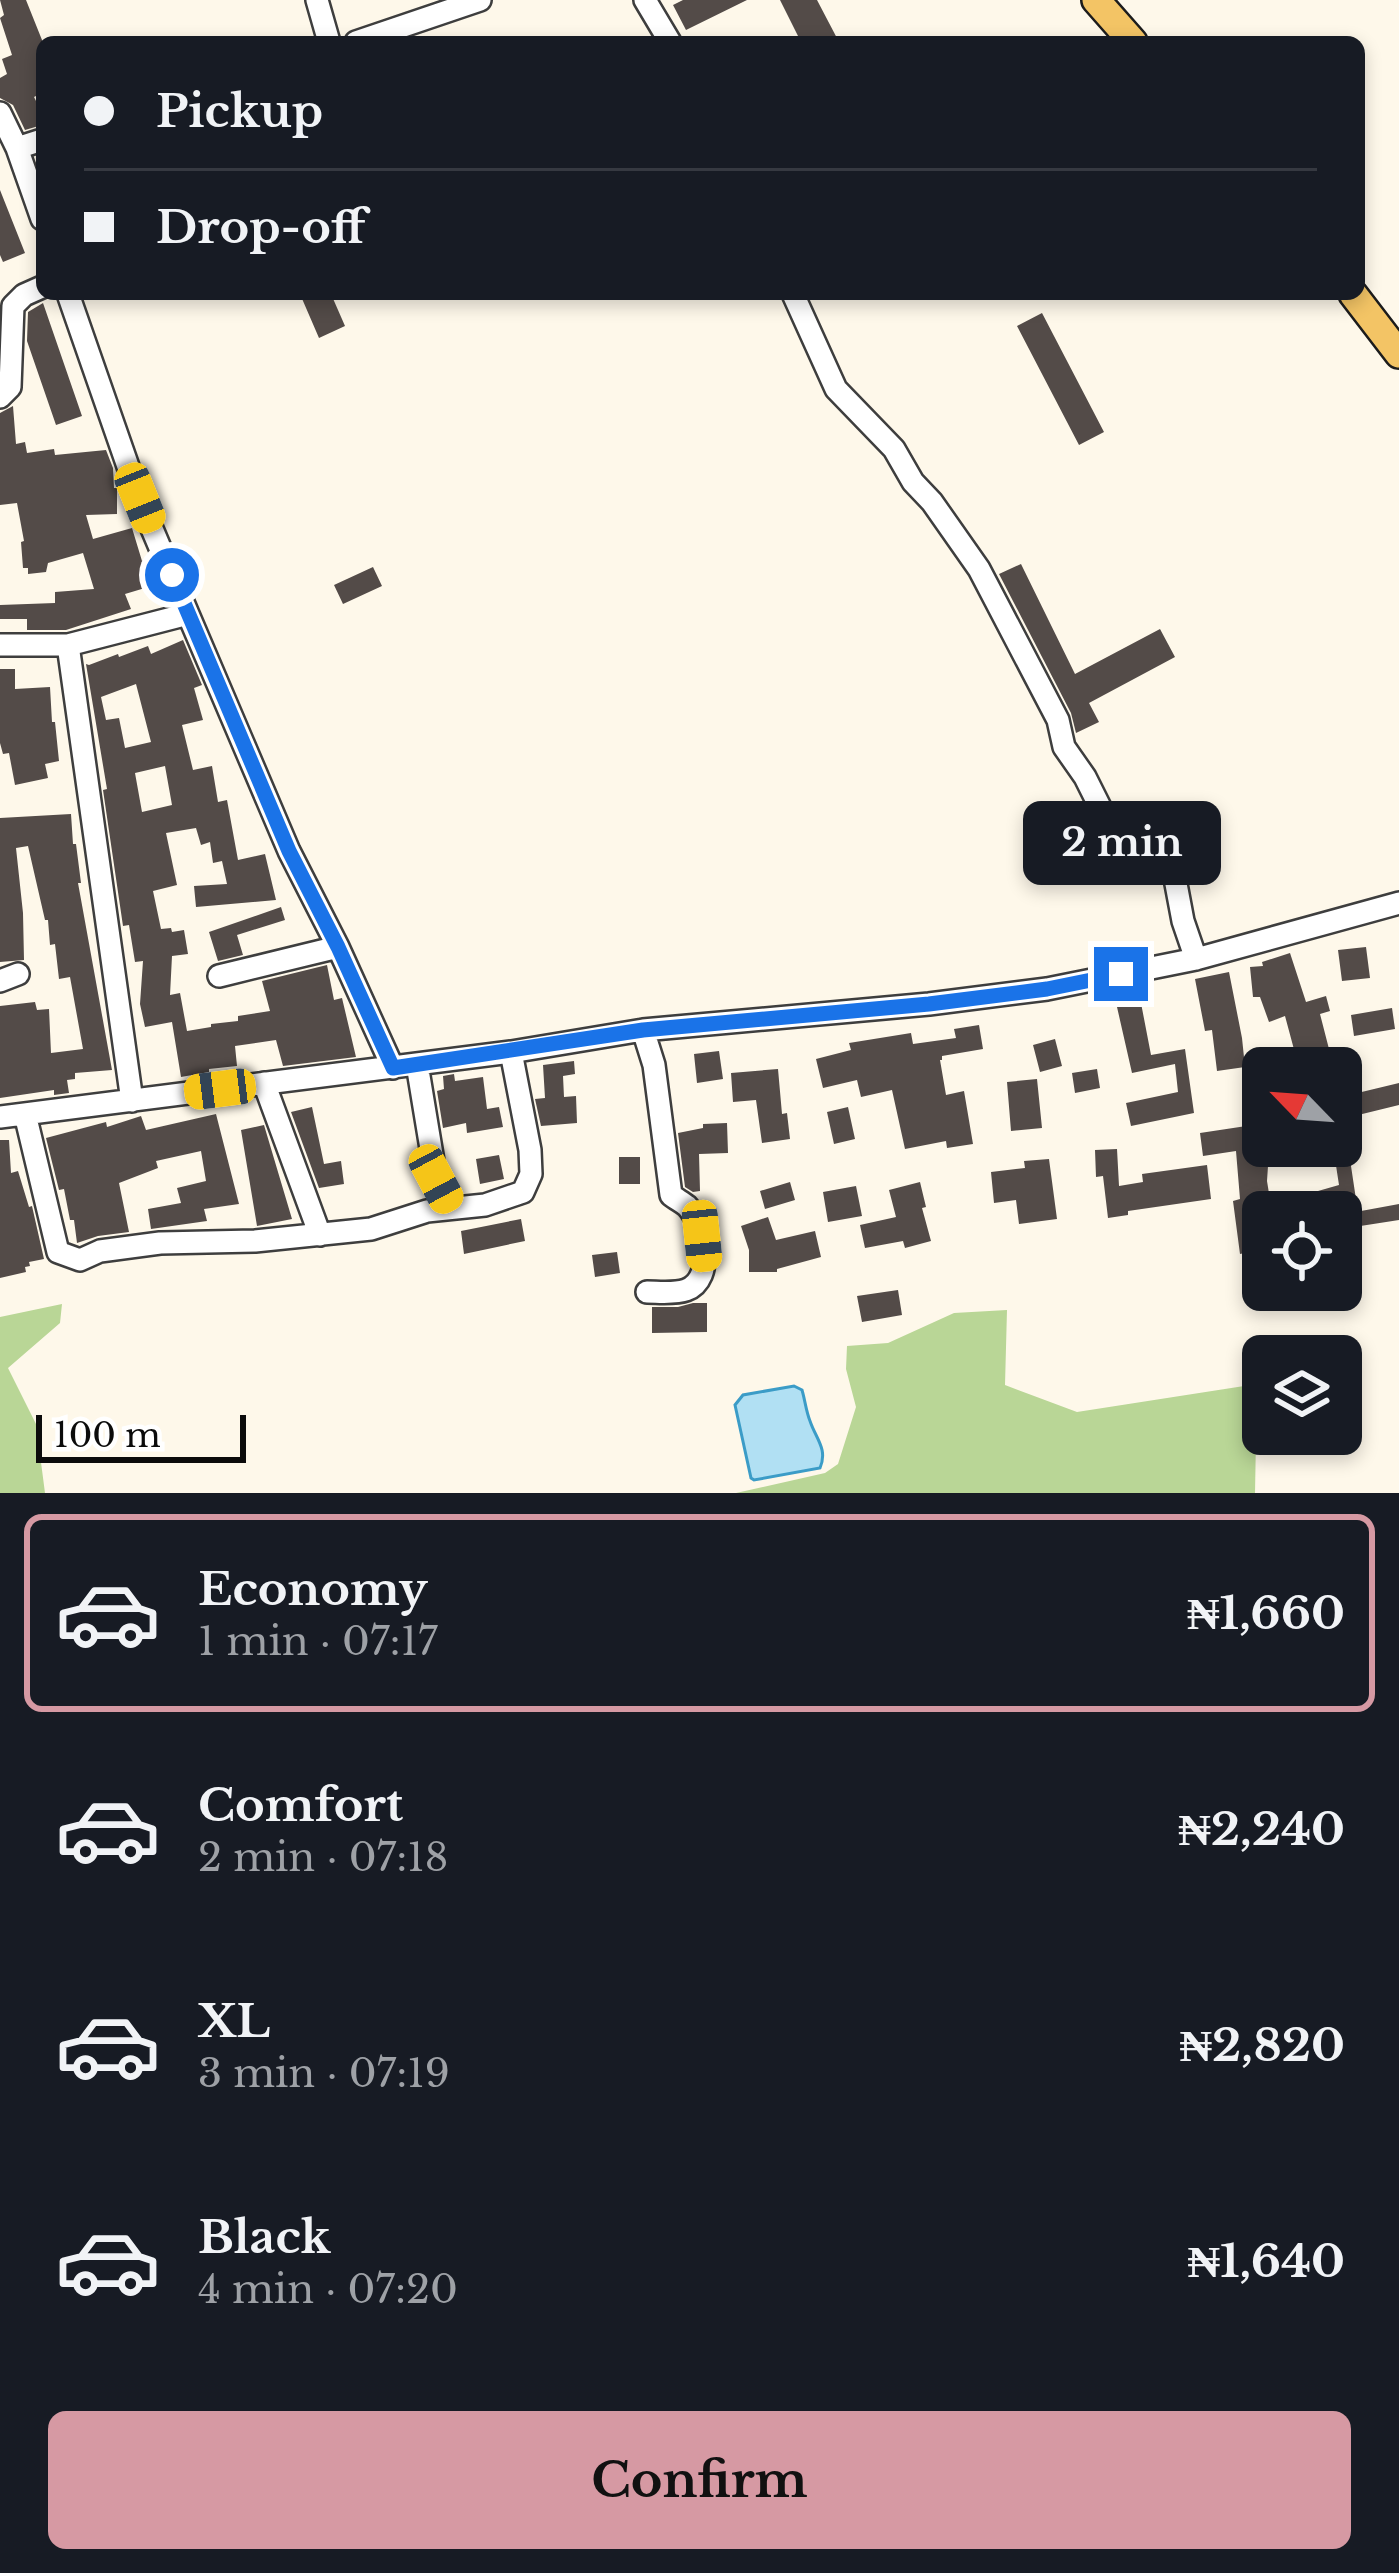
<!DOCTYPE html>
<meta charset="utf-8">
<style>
body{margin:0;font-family:"Libre Baskerville",serif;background:#20242c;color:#f1f3f6;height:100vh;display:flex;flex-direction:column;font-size:45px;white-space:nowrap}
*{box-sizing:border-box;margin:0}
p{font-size:39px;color:#9ea1a6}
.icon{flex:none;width:66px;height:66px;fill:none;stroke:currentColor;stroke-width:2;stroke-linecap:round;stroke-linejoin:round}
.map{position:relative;height:1493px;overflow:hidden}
.sheet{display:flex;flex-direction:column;background:#171b24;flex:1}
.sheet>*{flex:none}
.hud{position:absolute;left:36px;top:36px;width:1329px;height:264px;border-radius:18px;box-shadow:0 6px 18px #0003;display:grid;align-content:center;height:264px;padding:0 48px;background:#171b24}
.needle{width:78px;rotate:295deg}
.fabs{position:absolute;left:1242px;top:1047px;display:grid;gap:24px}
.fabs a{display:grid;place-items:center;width:120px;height:120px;border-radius:18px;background:#171b24;box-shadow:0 6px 18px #0003;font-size:60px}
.scale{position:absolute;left:36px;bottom:30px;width:210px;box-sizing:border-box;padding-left:12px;border:6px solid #0b0b0b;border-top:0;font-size:33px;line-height:42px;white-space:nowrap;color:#0b0b0b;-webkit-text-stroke:9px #fff;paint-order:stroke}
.end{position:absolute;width:54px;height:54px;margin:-27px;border:15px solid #1a73e8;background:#fff;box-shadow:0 0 0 6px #fff}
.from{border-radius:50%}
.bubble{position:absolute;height:84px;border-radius:18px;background:#171b24;box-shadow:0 6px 18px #0003;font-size:39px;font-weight:800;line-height:84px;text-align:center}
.car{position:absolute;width:36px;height:72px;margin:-36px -18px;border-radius:15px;box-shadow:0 0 9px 3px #0007;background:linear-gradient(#f5c518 24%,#345 0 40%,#f5c518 0 76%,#345 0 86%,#f5c518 0)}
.hud b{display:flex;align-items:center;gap:42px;height:114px;font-size:45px}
.hud b+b{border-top:3px solid #363941}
.hud i{width:30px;height:30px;background:#f1f3f6}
ul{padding:21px 0 0;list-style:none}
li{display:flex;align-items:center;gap:36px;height:198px;margin:0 24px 18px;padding:0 24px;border:6px solid transparent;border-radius:18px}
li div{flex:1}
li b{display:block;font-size:45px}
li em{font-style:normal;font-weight:800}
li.current{border-color:#d699a3}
li>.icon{width:108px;height:108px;stroke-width:1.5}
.action{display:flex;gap:24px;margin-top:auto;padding:24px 48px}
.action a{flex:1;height:138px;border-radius:18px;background:#d699a3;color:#111;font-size:48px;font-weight:800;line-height:138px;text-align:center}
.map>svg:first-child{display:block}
.forest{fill:#b9d696}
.water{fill:#b1e0f3;stroke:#3b9cc7;stroke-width:3}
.building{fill:#534b48;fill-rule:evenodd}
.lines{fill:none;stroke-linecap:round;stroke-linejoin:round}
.minor-casing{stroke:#3e3e3e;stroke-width:26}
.major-casing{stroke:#1c1c1c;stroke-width:32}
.minor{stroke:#fff;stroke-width:21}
.major{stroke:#f3c465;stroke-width:27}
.route{stroke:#1a73e8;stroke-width:15}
</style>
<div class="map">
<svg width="1399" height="1493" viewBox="0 0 1399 1493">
<rect width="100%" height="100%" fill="#fef8ea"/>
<path class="forest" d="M62 1304 60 1323 8 1368 36 1424 45 1493H0V1317Z
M1007 1310 1005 1385 1077 1412 1257 1384 1255 1493H736L825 1473 838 1464 856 1407 846 1369 847 1346 888 1343 954 1313Z"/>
<path class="water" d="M794 1386 802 1390C805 1400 806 1411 810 1421 816 1439 828 1449 820 1468L754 1480 751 1478 735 1405 743 1395Z"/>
<path class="building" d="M0 0H26L42 40V93L34 97 42 113V125L25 130 13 105 0 98V78L7 74 2 59 12 55 0 18 4 15Z
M683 0H747L686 30 673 5Z
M780 0H817L839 42H801Z
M0 190 25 253 3 262 0 255Z
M300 294H331L345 326 319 338Z
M43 303 82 416 56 425 27 341 28 312Z
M1042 313 1104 432 1079 445 1017 326Z
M13 406 16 444 25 442 27 453 54 449 55 455 106 450 113 468 114 488H117V514L86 515 93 539 132 528 142 561 147 559 155 585 125 594 131 609 66 630H27V619H0V605L55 603V592L94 589 83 553 48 563 46 572 28 574V568H23L21 542 24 541 17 503 0 505V413Z
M1021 564 1075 674 1160 629 1175 657 1089 703 1099 722 1076 733 1071 713 999 574Z
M373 567 382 586 343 604 334 585Z
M183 640 202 685 194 688 203 720 182 725 193 770 212 766 218 802 227 800 238 860 265 854 276 900 196 907 194 886 227 884 222 861 213 863 210 842 201 845 196 828 166 833 177 885 153 891 161 929 171 928 172 932 184 930 188 954 172 956 170 995 180 993 187 1031 211 1027V1024L238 1021V1016L270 1011 262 981 327 965 334 1000 342 998 356 1057 283 1066 276 1040 235 1046 237 1066 209 1069V1072L181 1077 172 1022 145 1027 140 1004 143 961 135 962 129 925 123 926 103 790 107 789 86 664 89 665 118 654 119 657 148 646 151 654ZM136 684 151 742 125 748 119 718 106 720 101 697ZM165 766 172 805 142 812 135 773Z
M0 669H15V689L50 687 52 722H55L59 761 45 764 48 778 15 785 9 753 3 754 0 743Z
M71 814 73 844H76L81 883H78L112 1070 75 1073V1079L67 1080 69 1093 54 1095V1090L0 1098V1006L35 1002 37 1010 49 1009 51 1053 83 1049 70 977 59 979 55 944 50 945 48 920H45L28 846 16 848 23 913 24 960 0 962V818Z
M281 907 285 920 237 935 243 955 218 961 209 932Z
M1366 947 1370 978 1342 981 1338 950Z
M1290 953 1306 1002 1326 996 1330 1011 1320 1014 1329 1049 1315 1053 1319 1068H1299L1285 1016 1269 1022 1260 997H1253L1250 967 1263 966 1262 962Z
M1229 972 1242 1038 1245 1067 1217 1071 1212 1030 1205 1031 1195 979Z
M1141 1003 1151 1055 1185 1049 1194 1113 1131 1126 1126 1103 1178 1092 1175 1064 1132 1073 1117 1007Z
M1392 1008 1395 1029 1354 1036 1351 1015Z
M979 1025 983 1049 942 1056V1060H940L946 1095 964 1091 973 1144 947 1148 946 1141 905 1149 892 1090 861 1097 857 1080 823 1088 816 1059 851 1050 849 1043 911 1033 913 1044 956 1038 954 1029Z
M1055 1039 1062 1066 1040 1072 1033 1045Z
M719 1051 723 1079 697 1083 694 1054Z
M574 1061 575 1074 563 1076 564 1097 576 1096 577 1123 541 1126 535 1099 545 1098 543 1065Z
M778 1069 782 1114 787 1113 790 1139 762 1143 756 1100 733 1102 731 1073Z
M1097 1069 1100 1088 1075 1093 1072 1073Z
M454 1074 455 1081 483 1077 487 1109 499 1107 503 1127 467 1133 466 1123 443 1128 437 1091 444 1089 443 1076Z
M1037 1079 1042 1128 1011 1131 1007 1082Z
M1399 1083V1105L1350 1117 1345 1096Z
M312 1107 324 1164 341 1161 344 1184 319 1188 291 1112Z
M848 1107 855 1139 834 1144 827 1112Z
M216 1114 239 1204 204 1209 207 1221 151 1229 148 1209 181 1203 177 1188 206 1181 201 1151 156 1161 158 1168 119 1183 129 1232 98 1236 77 1243 74 1220H70L64 1189 59 1190 46 1138 106 1122 107 1127 141 1116 146 1130Z
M727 1123 728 1153 699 1154 700 1191 693 1192 685 1187 678 1133 703 1128V1124Z
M264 1125 292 1219 257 1226 241 1130Z
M1253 1125 1258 1159 1262 1158V1167L1268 1166 1267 1181 1272 1212H1263V1249L1240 1254 1233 1201 1240 1199 1236 1151 1203 1156 1200 1133Z
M0 1140H9L11 1173 18 1171 29 1207 32 1206 44 1259 29 1262 30 1266 25 1267 26 1272 0 1278Z
M1333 1146H1348L1357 1206H1360L1361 1211 1399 1204V1220L1341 1229V1212H1333L1331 1203 1309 1210 1304 1195 1339 1185Z
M1117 1149 1119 1186 1143 1182 1142 1174 1207 1165 1211 1199 1128 1211V1215L1108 1218 1103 1176 1096 1177 1095 1150Z
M499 1155 504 1179 480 1184 476 1159Z
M619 1157H640V1184H619Z
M1049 1159 1057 1219 1019 1224 1016 1200 994 1203 991 1172 1025 1168 1024 1161Z
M790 1182 795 1200 765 1209 760 1191Z
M920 1182 926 1207 922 1208 931 1241 905 1248 903 1241 865 1248 860 1225 896 1217 889 1190Z
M856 1186 862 1216 828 1222 823 1192Z
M768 1217 776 1240 815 1231 821 1257 777 1269V1272H749V1250L741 1226Z
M521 1219 525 1241 464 1254 461 1231Z
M617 1252 620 1273 595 1277 592 1255Z
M898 1290 902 1315 862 1322 857 1296Z
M693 1303H707V1332L652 1333V1307H678Z"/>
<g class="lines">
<defs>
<path id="minor" d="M317 0 329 42
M645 0 670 42
M356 42 480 0
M0 113 17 148 42 219
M17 148 42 140
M68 294 139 498 188 614 289 851 338 947 393 1068
M793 294 836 389 894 449 913 482 932 502 979 569 1058 720 1064 747 1085 777 1103 813 1161 843 1173 868 1183 921 1196 959
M0 397 10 387 13 306 24 295 42 287
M0 645H68L188 614
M68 645 132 1101
M219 976 338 947
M0 981 18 974
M643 1030 654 1065 671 1195C676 1199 682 1202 687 1206 704 1224 716 1279 686 1290 675 1294 658 1292 647 1292
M417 1064 436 1179 450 1207
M264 1083 320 1235
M25 1114 58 1252 80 1260 100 1251 160 1243 255 1241 371 1229 427 1211 485 1205 523 1192 531 1174 530 1150 511 1052
M0 1117 511 1052 643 1030 929 1004 1047 989 1196 959 1399 903"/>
<path id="major" d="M1096 0 1133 42
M1353 294 1399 354"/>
</defs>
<use href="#minor" class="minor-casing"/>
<use href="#major" class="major-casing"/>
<use href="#minor" class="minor"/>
<use href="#major" class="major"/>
</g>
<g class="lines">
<path class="route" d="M172 575 289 851 338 947 393 1068 643 1030 929 1004 1047 989 1121 974"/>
</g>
</svg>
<div class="fabs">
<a><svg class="needle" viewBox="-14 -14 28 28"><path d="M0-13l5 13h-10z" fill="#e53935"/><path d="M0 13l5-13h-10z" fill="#9ea1a6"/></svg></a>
<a><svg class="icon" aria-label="locate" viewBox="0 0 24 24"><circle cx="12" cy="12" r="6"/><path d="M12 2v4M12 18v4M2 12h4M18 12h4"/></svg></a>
<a><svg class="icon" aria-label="layers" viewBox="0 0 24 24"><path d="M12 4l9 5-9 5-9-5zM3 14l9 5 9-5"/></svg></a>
</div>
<div class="scale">100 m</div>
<i class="end from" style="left:172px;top:575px"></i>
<i class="end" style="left:1121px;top:974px"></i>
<div class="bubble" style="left:1023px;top:801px;width:198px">2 min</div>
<i class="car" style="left:140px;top:498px;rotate:158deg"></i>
<i class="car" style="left:220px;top:1089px;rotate:263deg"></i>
<i class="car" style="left:436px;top:1179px;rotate:152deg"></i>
<i class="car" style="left:702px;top:1236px;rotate:174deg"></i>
<div class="hud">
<b><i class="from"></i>Pickup</b>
<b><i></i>Drop-off</b>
</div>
</div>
<section class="sheet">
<ul>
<li class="current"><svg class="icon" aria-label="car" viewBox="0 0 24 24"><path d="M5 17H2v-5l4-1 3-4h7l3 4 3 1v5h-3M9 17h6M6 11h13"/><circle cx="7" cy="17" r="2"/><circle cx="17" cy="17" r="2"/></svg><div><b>Economy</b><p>1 min · 07:17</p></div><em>₦1,660</em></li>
<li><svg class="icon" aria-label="car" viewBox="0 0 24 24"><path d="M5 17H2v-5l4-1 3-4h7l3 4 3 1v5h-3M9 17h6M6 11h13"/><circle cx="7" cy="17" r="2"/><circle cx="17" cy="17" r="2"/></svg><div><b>Comfort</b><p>2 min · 07:18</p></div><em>₦2,240</em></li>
<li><svg class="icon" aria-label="car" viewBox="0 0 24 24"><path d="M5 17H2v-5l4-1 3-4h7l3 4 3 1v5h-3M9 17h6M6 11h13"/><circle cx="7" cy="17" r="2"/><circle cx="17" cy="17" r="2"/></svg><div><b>XL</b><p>3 min · 07:19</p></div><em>₦2,820</em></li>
<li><svg class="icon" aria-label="car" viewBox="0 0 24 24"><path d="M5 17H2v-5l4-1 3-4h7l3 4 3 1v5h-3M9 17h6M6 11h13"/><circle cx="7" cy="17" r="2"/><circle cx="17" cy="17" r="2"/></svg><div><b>Black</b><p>4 min · 07:20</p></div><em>₦1,640</em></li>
</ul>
<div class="action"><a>Confirm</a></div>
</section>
